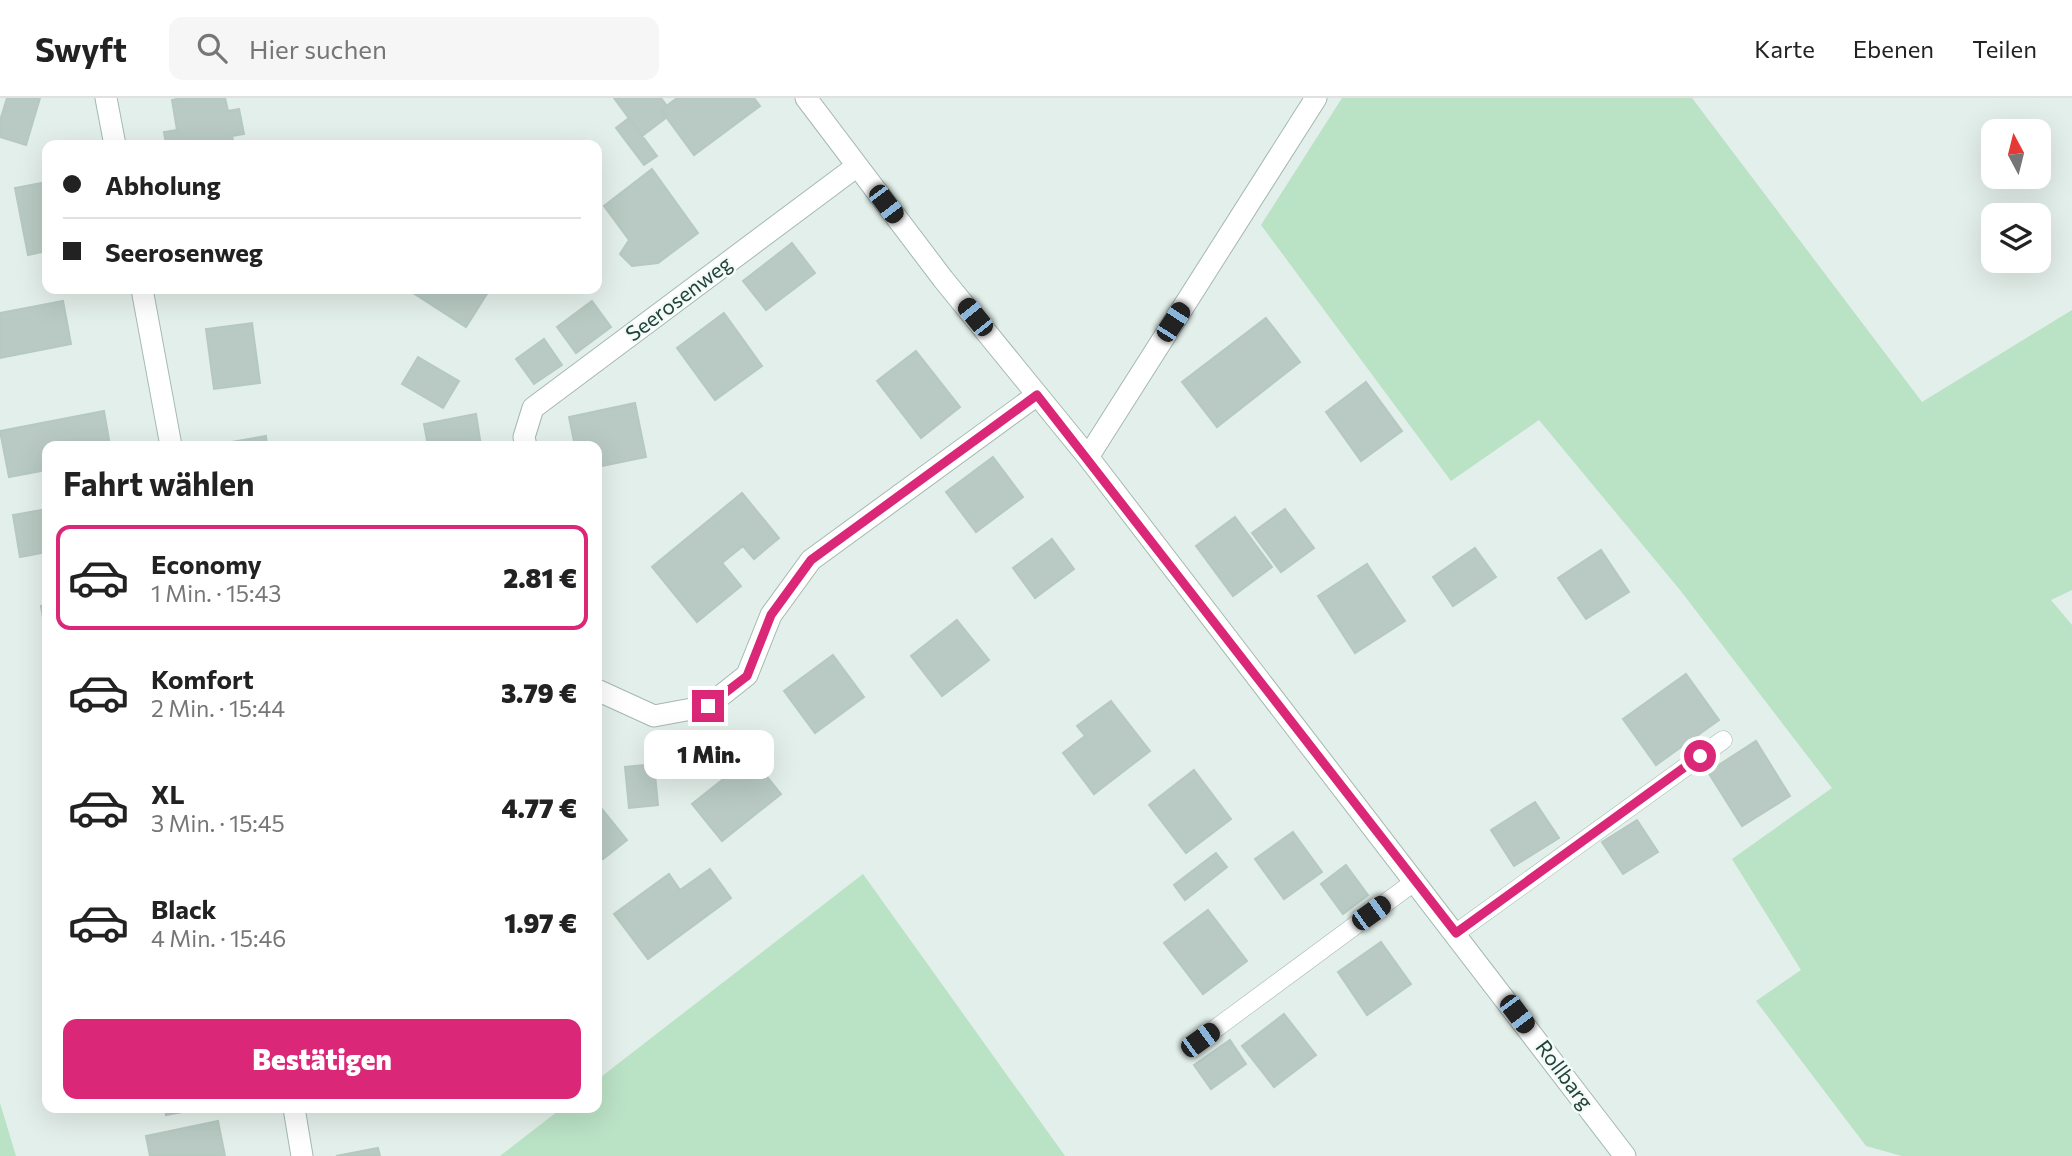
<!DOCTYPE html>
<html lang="de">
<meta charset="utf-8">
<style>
body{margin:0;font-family:Commissioner,sans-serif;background:#f6f6f6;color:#222;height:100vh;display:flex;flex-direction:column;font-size:26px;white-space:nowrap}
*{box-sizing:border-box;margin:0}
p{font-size:23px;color:#767676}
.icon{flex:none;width:38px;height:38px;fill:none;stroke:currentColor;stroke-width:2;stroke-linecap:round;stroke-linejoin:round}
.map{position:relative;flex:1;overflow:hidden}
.panel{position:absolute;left:42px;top:343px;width:560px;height:672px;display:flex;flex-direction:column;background:#fff;border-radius:14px;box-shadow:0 7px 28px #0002}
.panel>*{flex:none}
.guide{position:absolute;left:42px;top:42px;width:560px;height:154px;border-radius:14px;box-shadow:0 7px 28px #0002;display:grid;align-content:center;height:154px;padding:0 21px;background:#fff}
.needle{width:46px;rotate:353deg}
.buttons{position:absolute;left:1981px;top:21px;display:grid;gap:14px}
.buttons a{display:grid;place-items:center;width:70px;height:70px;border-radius:14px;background:#fff;box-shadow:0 7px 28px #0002;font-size:35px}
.end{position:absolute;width:32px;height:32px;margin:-16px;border:9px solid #db2777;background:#fff;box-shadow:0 0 0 4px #fff}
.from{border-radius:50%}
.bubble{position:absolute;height:49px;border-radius:14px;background:#fff;box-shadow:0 7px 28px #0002;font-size:23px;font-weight:800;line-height:49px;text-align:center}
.car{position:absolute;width:21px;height:42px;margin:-21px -10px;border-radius:9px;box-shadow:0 0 5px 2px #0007;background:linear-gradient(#222 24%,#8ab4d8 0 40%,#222 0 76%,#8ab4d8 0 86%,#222 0)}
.guide b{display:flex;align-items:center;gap:24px;height:66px;font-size:26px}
.guide b+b{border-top:2px solid #e0e0e0}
.guide i{width:18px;height:18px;background:#222}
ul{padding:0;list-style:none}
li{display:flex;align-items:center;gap:21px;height:105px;margin:0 14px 10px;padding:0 7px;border:4px solid transparent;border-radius:14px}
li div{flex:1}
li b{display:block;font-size:26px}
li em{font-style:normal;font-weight:800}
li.selected{border-color:#db2777}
li>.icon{width:63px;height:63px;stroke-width:1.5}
h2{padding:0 21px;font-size:32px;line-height:84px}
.action{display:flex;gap:14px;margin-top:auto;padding:14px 21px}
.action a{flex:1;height:80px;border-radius:14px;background:#db2777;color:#fff;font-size:28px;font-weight:800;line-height:80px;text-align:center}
header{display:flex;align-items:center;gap:42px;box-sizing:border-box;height:98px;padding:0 35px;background:#fff;border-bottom:2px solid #e0e0e0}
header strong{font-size:33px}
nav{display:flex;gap:38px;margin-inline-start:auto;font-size:24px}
.search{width:490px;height:63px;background:#f6f6f6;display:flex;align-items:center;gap:18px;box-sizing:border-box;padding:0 24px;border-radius:14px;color:#767676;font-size:26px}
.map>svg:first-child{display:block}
.green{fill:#bae2c5}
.building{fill:#b8cac3;stroke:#b5c9c1;stroke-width:2}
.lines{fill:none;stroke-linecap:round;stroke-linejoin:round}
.service-casing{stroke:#a5b8b2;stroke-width:19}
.minor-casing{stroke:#a5b8b2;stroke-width:23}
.service{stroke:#fff;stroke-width:18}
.minor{stroke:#fff;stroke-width:21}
.route{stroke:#db2777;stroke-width:9}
.labels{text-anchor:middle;stroke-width:5;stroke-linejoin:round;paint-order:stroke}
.street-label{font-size:21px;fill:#20433a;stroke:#f4faf8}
</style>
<header>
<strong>Swyft</strong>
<div class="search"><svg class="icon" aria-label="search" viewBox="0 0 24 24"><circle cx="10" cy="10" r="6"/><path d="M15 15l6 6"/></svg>Hier suchen</div>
<nav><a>Karte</a><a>Ebenen</a><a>Teilen</a></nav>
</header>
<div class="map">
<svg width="2072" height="1058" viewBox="0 0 2072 1058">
<rect width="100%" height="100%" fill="#e3efea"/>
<path class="green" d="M1342 0H1692L1922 304 2072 212V492L2051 502 2072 527V1058H1902L1866 1048 1756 903 1801 872 1732 761 1832 690 1680 492 1539 322 1451 383 1261 127Z
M863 776 1065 1058H500L562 1010H597V982Z
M0 1005 16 1058H0Z"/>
<path class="building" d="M7 0H40L26 47 0 39V23Z
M181 0H225L228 13 239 11 244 36 232 38 234 47H166L164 34 177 32 172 2Z
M614 0H661L667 8 661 12 667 19 642 38Z
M677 0H754L760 8 694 57 661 12Z
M629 20 657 58 644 67 616 30Z
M316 43 317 47H295Z
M652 71 698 135 658 165 632 168 620 156 629 142 604 108Z
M47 84V153L28 157 15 90Z
M792 145 815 175 766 212 743 183Z
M407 191H490L466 229Z
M63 203 71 246 0 260V215Z
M592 203 611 229 576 255 557 229Z
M724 215 762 268 715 302 677 250Z
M1266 220 1300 264 1217 329 1182 284Z
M252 225 260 285 214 291 206 231Z
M544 241 562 267 534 286 516 261Z
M916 253 960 309 921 340 877 283Z
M418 259 459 283 443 310 402 286Z
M1366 284 1402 333 1361 363 1326 314Z
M635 305 646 359 597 369V348H575L569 319Z
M104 313 110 348H47V372L9 379 0 333Z
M476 316 481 348H428L424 326Z
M266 338 267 348H216L215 347Z
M993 359 1023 399 976 434 946 394Z
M742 395 779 440 754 461 743 448 722 465 741 488 697 524 652 469Z
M47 411V454L20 459 13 417Z
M1285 411 1314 450 1281 474 1252 435Z
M1235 419 1272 469 1233 498 1196 448Z
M1052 441 1074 471 1035 500 1013 470Z
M1475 450 1496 479 1453 508 1433 479Z
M1601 452 1629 494 1586 521 1558 480Z
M1367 466 1405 523 1355 555 1318 498Z
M47 506V543L41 508Z
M957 522 989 562 942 598 911 558Z
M833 557 864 599 815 635 784 593Z
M1686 576 1719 622 1656 667 1623 621Z
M1111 603 1150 653 1094 696 1063 655 1085 638 1077 628Z
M1756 643 1790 698 1742 728 1708 674Z
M751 659 781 696 722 743 692 706Z
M654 666 658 707 629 710 625 669Z
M1194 672 1231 721 1186 755 1149 707Z
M1535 704 1559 740 1514 768 1491 732Z
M597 705 627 742 603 761 597 753Z
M1637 722 1658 754 1623 776 1602 744Z
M1293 734 1322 774 1284 801 1255 761Z
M1216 755 1227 769 1185 802 1174 787Z
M1346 767 1368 797 1343 816 1321 786Z
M710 771 731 800 648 861 614 816 669 776 680 792Z
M1208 812 1247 863 1203 896 1164 845Z
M1381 844 1411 886 1367 917 1338 874Z
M1284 916 1316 957 1274 989 1242 948Z
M1230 942 1246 966 1211 991 1194 967Z
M165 1010H204L166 1017Z
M218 1023 225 1058H150L146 1038Z
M378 1050 380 1058H336Z"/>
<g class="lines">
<defs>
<path id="service" d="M1456 835 1723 642
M1200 942 1414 784"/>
<path id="minor" d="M106 0 115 47
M806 0 943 181 1088 359 1625 1058
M142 191 171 348
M526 348 524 339 533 310 857 68
M1088 359 1316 0
M597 592 654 618 708 608 747 577 771 517 811 462 1037 297
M294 1010 302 1058"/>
</defs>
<use href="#service" class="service-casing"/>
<use href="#minor" class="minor-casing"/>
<use href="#service" class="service"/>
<use href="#minor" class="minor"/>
</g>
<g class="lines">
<path class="route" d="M708 608 747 578 771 517 811 462 1037 297 1456 835 1700 658"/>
</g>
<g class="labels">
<g class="street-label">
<text transform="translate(679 201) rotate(-37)" y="7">Seerosenweg</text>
<text transform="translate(1564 977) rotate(53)" y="7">Rollbarg</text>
</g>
</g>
</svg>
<div class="buttons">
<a><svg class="needle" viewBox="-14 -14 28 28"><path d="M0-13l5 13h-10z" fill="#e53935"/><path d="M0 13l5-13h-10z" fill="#767676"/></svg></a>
<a><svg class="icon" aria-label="layers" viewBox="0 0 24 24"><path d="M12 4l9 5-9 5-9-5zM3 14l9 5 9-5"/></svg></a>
</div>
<i class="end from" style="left:1700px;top:658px"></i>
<i class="end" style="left:708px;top:608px"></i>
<div class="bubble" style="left:644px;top:632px;width:130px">1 Min.</div>
<i class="car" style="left:886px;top:106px;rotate:143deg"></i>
<i class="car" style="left:975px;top:219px;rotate:321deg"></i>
<i class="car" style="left:1173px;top:224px;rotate:33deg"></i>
<i class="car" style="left:1371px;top:815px;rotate:54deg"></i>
<i class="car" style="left:1517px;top:916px;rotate:143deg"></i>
<i class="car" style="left:1200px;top:942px;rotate:54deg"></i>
<div class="guide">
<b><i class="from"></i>Abholung</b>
<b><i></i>Seerosenweg</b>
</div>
<section class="panel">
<h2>Fahrt wählen</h2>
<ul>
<li class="selected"><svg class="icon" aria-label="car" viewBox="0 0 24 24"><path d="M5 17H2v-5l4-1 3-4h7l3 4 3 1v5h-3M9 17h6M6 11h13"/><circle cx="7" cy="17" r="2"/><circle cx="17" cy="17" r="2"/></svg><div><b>Economy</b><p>1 Min. · 15:43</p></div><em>2.81 €</em></li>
<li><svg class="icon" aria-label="car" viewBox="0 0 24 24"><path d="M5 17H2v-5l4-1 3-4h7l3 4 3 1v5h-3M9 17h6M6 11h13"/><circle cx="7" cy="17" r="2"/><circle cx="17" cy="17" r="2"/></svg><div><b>Komfort</b><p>2 Min. · 15:44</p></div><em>3.79 €</em></li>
<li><svg class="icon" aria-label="car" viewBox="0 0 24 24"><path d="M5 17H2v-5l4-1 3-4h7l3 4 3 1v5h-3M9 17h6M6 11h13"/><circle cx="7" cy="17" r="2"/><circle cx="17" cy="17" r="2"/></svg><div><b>XL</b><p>3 Min. · 15:45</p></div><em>4.77 €</em></li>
<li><svg class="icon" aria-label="car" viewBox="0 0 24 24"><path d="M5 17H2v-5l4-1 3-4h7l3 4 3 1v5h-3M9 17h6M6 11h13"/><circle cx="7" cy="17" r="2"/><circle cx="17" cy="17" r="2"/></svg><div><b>Black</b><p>4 Min. · 15:46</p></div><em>1.97 €</em></li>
</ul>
<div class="action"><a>Bestätigen</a></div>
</section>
</div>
